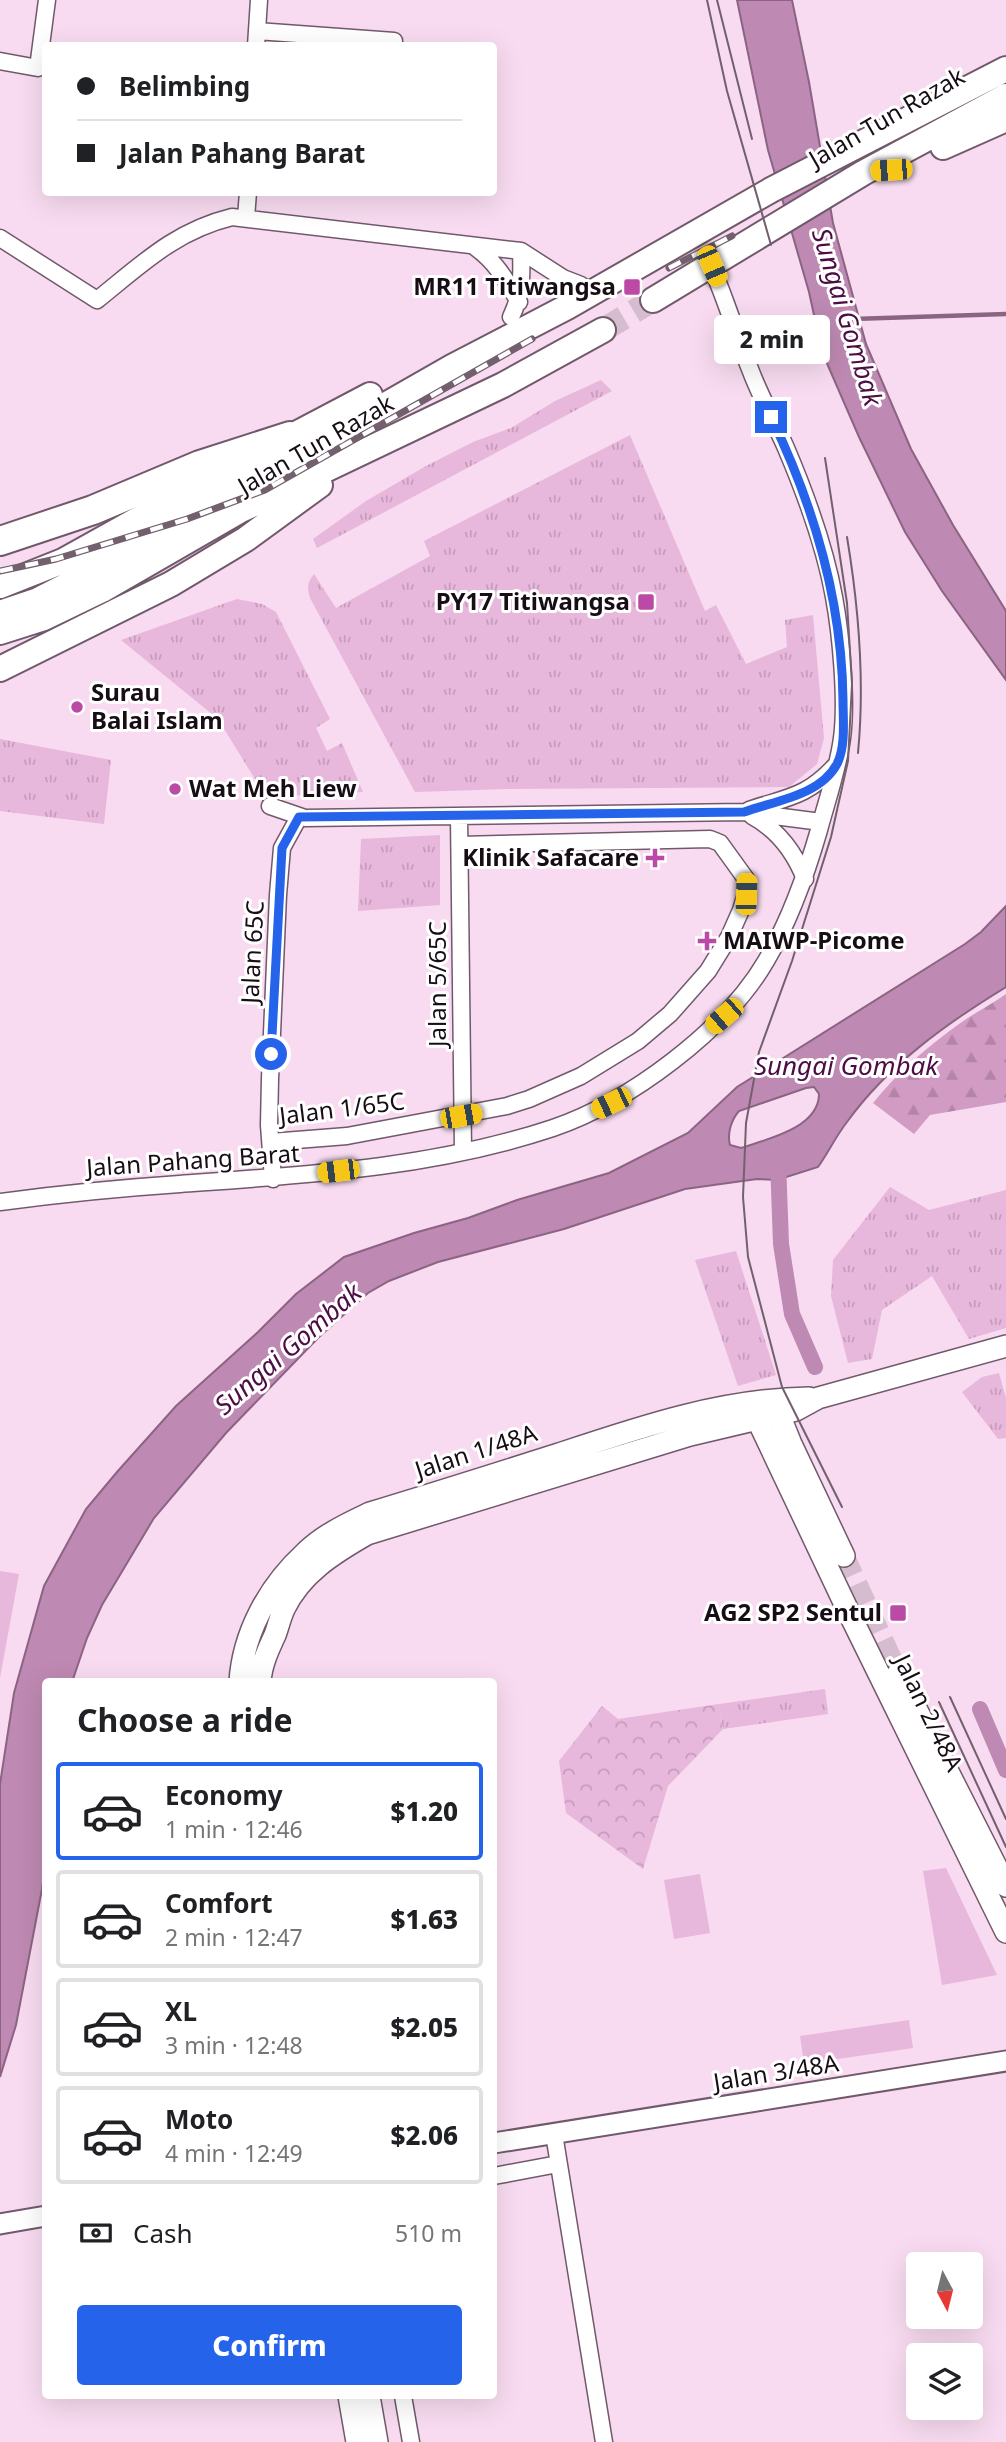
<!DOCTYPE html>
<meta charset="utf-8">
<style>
body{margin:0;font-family:"Noto Sans",sans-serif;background:#f6f6f6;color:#202124;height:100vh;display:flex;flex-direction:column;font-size:26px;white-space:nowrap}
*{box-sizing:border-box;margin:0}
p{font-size:23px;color:#757577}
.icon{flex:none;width:38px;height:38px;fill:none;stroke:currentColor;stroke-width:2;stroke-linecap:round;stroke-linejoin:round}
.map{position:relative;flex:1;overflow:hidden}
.panel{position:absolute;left:42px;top:1678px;width:455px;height:721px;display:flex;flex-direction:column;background:#fff;border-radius:7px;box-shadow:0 7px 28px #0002}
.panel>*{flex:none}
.top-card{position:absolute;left:42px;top:42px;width:455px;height:154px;border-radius:7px;box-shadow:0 7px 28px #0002;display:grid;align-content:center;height:154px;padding:0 35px;background:#fff}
.needle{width:46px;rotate:173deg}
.controls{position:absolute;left:906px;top:2252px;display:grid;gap:14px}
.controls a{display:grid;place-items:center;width:77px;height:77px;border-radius:7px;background:#fff;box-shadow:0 7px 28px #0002;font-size:35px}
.end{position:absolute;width:32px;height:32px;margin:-16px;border:9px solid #2563eb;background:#fff;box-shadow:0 0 0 4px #fff}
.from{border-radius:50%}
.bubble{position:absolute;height:49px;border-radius:7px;background:#fff;box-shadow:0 7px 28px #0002;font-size:23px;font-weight:800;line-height:49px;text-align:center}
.car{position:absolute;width:21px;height:42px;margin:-21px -10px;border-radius:9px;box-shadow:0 0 5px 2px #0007;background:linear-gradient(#f5c518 24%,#345 0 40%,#f5c518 0 76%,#345 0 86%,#f5c518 0)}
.top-card b{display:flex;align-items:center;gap:24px;height:66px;font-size:26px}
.top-card b+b{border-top:2px solid #e0e0e0}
.top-card i{width:18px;height:18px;background:#202124}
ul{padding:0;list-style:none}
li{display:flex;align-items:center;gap:21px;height:98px;margin:0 14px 10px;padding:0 21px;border:4px solid #e0e0e0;border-radius:7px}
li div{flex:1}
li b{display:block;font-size:26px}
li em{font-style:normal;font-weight:800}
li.on{border-color:#2563eb}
li>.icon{width:63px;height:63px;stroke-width:1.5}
h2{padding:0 35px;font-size:32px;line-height:84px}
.pay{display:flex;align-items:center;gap:18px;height:77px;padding:0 35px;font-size:26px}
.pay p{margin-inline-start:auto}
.button{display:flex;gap:14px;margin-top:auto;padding:14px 35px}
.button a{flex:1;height:80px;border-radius:7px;background:#2563eb;color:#fff;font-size:28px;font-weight:800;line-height:80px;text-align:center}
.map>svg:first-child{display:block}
.grass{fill:url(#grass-tufts)}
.forest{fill:url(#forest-firs)}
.park{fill:url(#park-crowns)}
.garden{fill:#e8b7dc}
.water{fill:#be89b2;stroke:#8c6483;stroke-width:2;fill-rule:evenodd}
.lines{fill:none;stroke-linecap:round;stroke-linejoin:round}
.stream{stroke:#8c6483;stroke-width:4.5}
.canal{stroke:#be89b2;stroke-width:16}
.secondary-tunnel{stroke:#d6bccf;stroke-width:21;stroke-dasharray:21 10;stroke-linecap:butt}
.primary-tunnel{stroke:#d6bccf;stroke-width:24;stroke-dasharray:24 12;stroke-linecap:butt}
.minor-casing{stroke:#71596b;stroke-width:19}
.tertiary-casing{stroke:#71596b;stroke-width:23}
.secondary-casing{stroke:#71596b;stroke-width:24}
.primary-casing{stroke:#71596b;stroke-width:28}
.motorway-casing{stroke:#71596b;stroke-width:32}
.minor{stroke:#fff;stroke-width:16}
.tertiary{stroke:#fff;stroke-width:19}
.secondary{stroke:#fff;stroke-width:21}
.primary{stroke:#fff;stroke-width:24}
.motorway{stroke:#fff;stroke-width:28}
.tram{stroke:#72606e;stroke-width:2}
.rail-casing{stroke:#72606e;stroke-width:7}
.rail{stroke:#fff;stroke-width:4.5;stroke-dasharray:13;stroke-linecap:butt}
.route{stroke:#2563eb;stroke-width:9}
.poi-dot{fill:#bb4aa6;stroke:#fff;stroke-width:2.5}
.labels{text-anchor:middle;stroke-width:6;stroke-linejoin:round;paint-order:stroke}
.street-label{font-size:24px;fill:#170d15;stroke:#fff}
.poi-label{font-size:24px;font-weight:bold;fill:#170d15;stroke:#fff;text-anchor:end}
.water-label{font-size:26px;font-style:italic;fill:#4d0c43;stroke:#fff}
</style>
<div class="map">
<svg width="1006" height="2442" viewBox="0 0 1006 2442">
<defs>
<pattern id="grass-tufts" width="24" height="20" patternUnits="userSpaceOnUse" patternTransform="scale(1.75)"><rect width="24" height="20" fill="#e8b7dc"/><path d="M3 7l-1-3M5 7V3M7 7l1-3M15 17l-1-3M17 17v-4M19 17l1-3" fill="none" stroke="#c69cbc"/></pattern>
<pattern id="forest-firs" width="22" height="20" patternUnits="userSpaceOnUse" patternTransform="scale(1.75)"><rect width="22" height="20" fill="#d19bc4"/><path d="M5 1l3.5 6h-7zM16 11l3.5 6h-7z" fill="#b384a8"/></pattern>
<pattern id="park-crowns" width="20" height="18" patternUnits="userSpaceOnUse" patternTransform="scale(1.75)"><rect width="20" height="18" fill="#e8b7dc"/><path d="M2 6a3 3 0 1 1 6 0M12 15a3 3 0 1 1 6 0" fill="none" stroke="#c69cbc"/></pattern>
</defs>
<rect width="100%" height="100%" fill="#f8dbf0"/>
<path class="grass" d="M601 380 612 391 317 548 313 539 366 501 426 466 473 442 511 428 555 401Z
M630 435 705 611 716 605 746 664 787 647 785 620 813 615 824 738 817 764 789 787 508 789 415 792 310 598C307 587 307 583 314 574L336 608 430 556 424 541Z
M237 599 262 604 276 612 330 719 316 728 327 751 342 743 363 792 266 797 218 719 121 640Z
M0 739 111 760 104 824 0 811Z
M440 835V905L358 911 361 839Z
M890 1187 929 1210 1006 1190V1328L969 1339 932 1276 882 1310 872 1359 848 1363 831 1296 833 1260Z
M736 1251 776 1375 738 1386 695 1260Z
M999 1373 1006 1398V1438L998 1439 962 1392 982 1377Z
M825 1689 828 1714 723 1729 719 1704Z"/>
<path class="forest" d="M1006 994V1102L930 1115 914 1134 873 1103C898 1072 927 1047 959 1024 974 1013 991 1005 1006 994Z"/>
<path class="park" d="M719 1704 723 1729 668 1786 643 1869 566 1813 559 1761 602 1706 618 1719Z"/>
<path class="garden" d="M0 1571 19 1574 0 1678Z
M946 1868 997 1975 942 1985 923 1871Z
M700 1874 710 1933 674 1939 664 1880Z
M909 2020 913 2048 804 2064 800 2036Z"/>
<path class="water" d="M737 0H792L809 82 833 223 866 344 911 449 953 525 1006 611V680L942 591 905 532 859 437 822 352 809 292 768 150Z
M1006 906V987C947 1023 888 1065 847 1122 836 1136 828 1153 818 1167L777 1180 757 1179 685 1189 564 1229 438 1262 389 1281 368 1293 319 1337 226 1433 154 1518 102 1605 87 1638 72 1682H46V1862L42 1889 16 2025 0 2077V1784L14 1693 44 1586 86 1509 117 1472 176 1406 258 1332 296 1294 344 1257 414 1233 468 1218 517 1200 609 1173 688 1133 737 1087 965 944 981 932ZM814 1087 819 1094C819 1128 767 1139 741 1148L730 1145C727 1134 731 1120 739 1111L806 1088Z"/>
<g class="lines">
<path class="stream" d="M853 319 1006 314"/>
<path class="canal" d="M778 1161 781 1244 792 1314 815 1367
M980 1709 1006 1770"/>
<path class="secondary-tunnel" d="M844 1556 898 1673"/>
<path class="primary-tunnel" d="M603 330 653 300"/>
<defs>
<path id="minor" d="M257 31 394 41
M256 46 259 0
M0 61 38 68 47 0
M246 218 248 192
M0 238 97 300C142 264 175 231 232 217L521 251 563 278 581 285
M475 247C496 262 506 280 519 302
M511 317C522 295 522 276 521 251
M270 806 305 818 744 812 821 822
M749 810C788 797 807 797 836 765
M459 816 463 1151
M752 816C778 830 794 851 805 879
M271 1142 347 1136 507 1106 529 1099 581 1076 638 1041 670 1014 708 971 729 937 741 910 746 894V879L720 843 710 839 460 845
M273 1179 269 1125 270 1079 278 895 282 848 299 817
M0 1202C60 1194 120 1188 180 1184 305 1175 433 1168 553 1128 629 1102 725 1031 766 961 790 920 806 875 819 830 827 800 838 769 842 738 847 701 841 635 834 597 825 547 806 495 786 448 774 421 760 396 750 369 736 335 726 299 711 266
M554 2134 604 2442
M494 2176 558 2164
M403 2396 411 2442"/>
<path id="tertiary" d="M494 2143 1006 2061
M0 2224 46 2216"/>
<path id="secondary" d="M774 1402 791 1444 844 1556
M752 1408 851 1617 1006 1932
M898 1673 1006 1886
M240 1682C243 1633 269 1586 305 1553 323 1535 347 1524 370 1513 433 1494 496 1474 559 1454 640 1427 723 1399 809 1398
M260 1682C261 1665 268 1650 275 1635 278 1627 280 1618 284 1609 301 1573 334 1553 367 1534L690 1435 796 1410 818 1398 1006 1346
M349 2396 357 2442
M369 2396 377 2442"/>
<path id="primary" d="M943 147 1006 119
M653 300 863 173 1006 96
M0 586 63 561 214 477 370 395
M0 613 38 600 91 573 452 367 567 307 771 190 1006 69
M0 632 44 618 102 590 239 511 503 385 603 330
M0 669 171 584 246 539 320 485"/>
<path id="motorway" d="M0 541 93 510 200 465 290 436"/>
</defs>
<use href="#minor" class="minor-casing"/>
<use href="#tertiary" class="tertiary-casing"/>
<use href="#secondary" class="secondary-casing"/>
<use href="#primary" class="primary-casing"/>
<use href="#motorway" class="motorway-casing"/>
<use href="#minor" class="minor"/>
<use href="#tertiary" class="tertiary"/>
<use href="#secondary" class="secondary"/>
<use href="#primary" class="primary"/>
<use href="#motorway" class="motorway"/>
<path class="tram" d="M707 0 727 91 771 245
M717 0 752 139
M825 458 847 603 852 684 848 761 831 837 792 961 759 1052 746 1123 743 1197 748 1257 782 1387 842 1507
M847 537C859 609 865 680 858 753
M950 1697 1006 1819
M939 1702 1006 1847"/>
<defs>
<path id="rail" d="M669 268 732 236
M0 571 56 559 187 519 265 490 532 339"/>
</defs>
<use href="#rail" class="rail-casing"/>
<use href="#rail" class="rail"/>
</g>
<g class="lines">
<path class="route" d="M271 1054 282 848 299 817 744 812C774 801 820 796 837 764 846 746 843 720 843 700 842 601 814 506 771 417"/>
</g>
<g class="poi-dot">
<rect x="623" y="278" width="18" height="18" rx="3.5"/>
<rect x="637" y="593" width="18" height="18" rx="3.5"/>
<circle cx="77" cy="707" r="7"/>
<circle cx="175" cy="789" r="7"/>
<path d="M651.5 847.5h7v7h7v7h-7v7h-7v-7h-7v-7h7z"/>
<path d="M703.5 930.5h7v7h7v7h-7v7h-7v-7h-7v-7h7z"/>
<rect x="889" y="1604" width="18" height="18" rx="3.5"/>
</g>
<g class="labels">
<g class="street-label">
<text transform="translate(887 118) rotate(-30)" y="8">Jalan Tun Razak</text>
<text transform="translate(316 445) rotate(-30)" y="8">Jalan Tun Razak</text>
<text transform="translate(253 952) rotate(-87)" y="8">Jalan 65C</text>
<text transform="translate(438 984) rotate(-90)" y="8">Jalan 5/65C</text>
<text transform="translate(342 1109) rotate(-7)" y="8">Jalan 1/65C</text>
<text transform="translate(193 1161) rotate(-4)" y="8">Jalan Pahang Barat</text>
<text transform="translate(476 1452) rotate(-18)" y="8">Jalan 1/48A</text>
<text transform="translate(928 1713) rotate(64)" y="8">Jalan 2/48A</text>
<text transform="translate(776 2073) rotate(-9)" y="8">Jalan 3/48A</text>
</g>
<g class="poi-label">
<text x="616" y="295">MR11 Titiwangsa</text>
<text x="630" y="610">PY17 Titiwangsa</text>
<text x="91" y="701" text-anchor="start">Surau<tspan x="91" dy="28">Balai Islam</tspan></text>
<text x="189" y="797" text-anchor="start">Wat Meh Liew</text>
<text x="639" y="866">Klinik Safacare</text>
<text x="723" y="949" text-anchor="start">MAIWP-Picome</text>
<text x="882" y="1621">AG2 SP2 Sentul</text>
</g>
<g class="water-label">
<text transform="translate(847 317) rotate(73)" y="9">Sungai Gombak</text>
<text x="846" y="1075">Sungai Gombak</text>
<text transform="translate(288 1349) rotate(-41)" y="9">Sungai Gombak</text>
</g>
</g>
</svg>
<div class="controls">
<a><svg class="needle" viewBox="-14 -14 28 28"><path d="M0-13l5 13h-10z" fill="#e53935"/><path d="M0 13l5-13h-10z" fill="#757577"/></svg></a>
<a><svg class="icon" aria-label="layers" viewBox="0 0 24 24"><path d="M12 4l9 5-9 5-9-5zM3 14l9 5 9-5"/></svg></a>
</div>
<i class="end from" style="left:271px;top:1054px"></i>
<i class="end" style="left:771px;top:417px"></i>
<div class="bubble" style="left:714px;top:315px;width:116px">2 min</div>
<i class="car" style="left:891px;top:170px;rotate:266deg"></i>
<i class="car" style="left:712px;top:266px;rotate:157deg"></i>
<i class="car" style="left:746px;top:894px;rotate:2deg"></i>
<i class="car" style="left:724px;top:1016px;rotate:229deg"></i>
<i class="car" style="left:611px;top:1103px;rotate:244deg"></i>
<i class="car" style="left:461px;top:1116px;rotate:80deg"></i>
<i class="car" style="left:338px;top:1171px;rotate:263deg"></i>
<div class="top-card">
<b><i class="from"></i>Belimbing</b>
<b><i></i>Jalan Pahang Barat</b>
</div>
<section class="panel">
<h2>Choose a ride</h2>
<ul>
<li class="on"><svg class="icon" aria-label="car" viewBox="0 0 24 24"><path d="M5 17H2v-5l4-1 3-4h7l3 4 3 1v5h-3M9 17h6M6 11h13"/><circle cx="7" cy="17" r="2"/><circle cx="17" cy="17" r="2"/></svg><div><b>Economy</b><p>1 min · 12:46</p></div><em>$1.20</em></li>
<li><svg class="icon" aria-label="car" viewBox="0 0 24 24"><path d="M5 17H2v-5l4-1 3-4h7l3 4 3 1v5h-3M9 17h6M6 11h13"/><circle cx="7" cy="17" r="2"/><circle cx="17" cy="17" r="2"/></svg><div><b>Comfort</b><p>2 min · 12:47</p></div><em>$1.63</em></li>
<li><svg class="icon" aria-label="car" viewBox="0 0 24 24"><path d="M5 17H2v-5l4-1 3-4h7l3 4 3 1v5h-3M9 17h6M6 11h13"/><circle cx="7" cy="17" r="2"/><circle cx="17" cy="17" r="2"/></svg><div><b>XL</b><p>3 min · 12:48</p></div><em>$2.05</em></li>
<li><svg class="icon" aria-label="car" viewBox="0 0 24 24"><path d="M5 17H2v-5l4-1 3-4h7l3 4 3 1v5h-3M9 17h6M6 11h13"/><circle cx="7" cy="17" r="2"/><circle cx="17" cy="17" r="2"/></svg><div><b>Moto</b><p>4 min · 12:49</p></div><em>$2.06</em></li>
</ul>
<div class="pay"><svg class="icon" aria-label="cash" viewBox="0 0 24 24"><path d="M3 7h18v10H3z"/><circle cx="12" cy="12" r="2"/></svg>Cash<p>510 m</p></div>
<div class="button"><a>Confirm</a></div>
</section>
</div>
